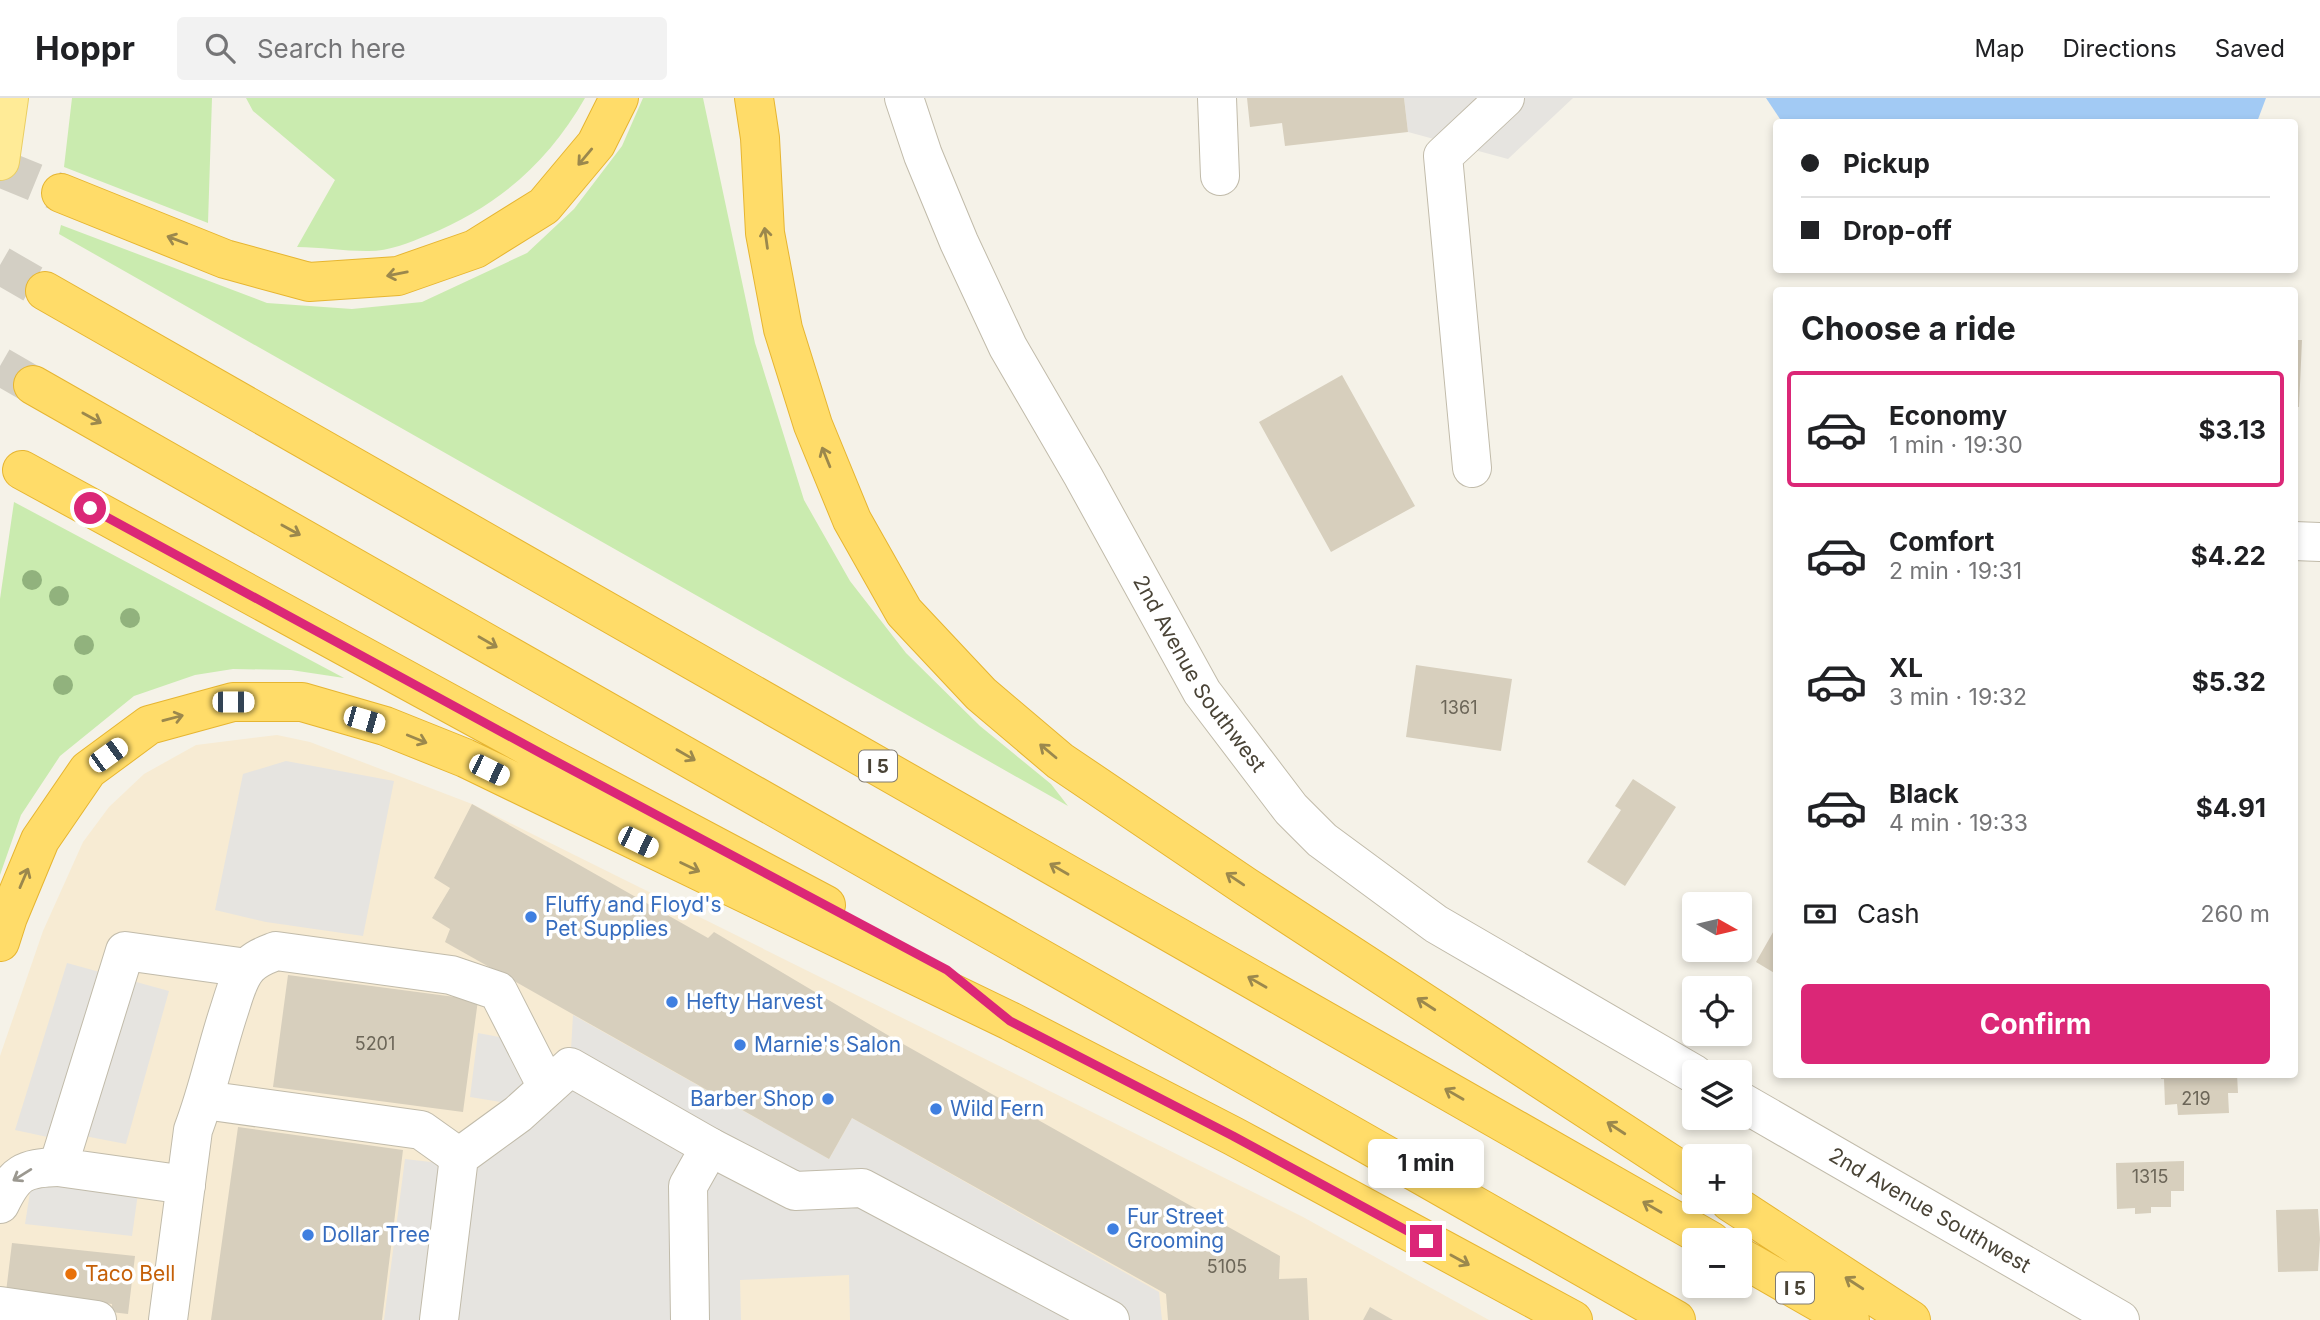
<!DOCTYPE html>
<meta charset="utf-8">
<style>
body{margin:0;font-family:Inter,sans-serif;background:#f2f2f2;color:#202124;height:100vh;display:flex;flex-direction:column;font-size:26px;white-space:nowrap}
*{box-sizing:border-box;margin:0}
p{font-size:23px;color:#757577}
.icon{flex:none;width:38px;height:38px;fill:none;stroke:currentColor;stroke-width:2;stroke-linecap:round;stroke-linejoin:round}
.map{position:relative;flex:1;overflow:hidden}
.side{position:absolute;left:1773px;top:189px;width:525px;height:791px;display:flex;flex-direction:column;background:#fff;border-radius:7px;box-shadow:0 4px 10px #0003}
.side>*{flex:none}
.hud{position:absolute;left:1773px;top:21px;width:525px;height:154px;border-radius:7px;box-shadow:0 4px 10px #0003;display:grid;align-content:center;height:154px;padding:0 28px;background:#fff}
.needle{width:46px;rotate:98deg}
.controls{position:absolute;left:1682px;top:794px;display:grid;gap:14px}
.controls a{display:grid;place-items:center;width:70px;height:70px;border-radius:7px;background:#fff;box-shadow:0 4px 10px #0003;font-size:35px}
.end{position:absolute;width:32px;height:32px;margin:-16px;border:9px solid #db2777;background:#fff;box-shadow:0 0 0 4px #fff}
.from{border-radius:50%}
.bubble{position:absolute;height:49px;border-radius:7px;background:#fff;box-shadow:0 4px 10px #0003;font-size:23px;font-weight:700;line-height:49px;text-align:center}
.car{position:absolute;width:21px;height:42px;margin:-21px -10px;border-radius:9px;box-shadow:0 0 5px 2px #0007;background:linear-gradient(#fff 24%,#345 0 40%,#fff 0 76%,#345 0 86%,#fff 0)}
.hud b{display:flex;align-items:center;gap:24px;height:66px;font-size:26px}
.hud b+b{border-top:2px solid #e0e0e0}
.hud i{width:18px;height:18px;background:#202124}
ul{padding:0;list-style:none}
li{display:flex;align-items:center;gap:21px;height:116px;margin:0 14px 10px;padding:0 14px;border:4px solid transparent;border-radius:7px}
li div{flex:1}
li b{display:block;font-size:26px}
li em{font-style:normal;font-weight:700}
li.selected{border-color:#db2777}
li>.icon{width:63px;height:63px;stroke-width:1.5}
h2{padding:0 28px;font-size:32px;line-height:84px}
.pay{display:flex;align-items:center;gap:18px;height:77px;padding:0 28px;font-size:26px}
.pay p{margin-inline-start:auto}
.button{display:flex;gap:14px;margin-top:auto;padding:14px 28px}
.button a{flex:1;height:80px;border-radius:7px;background:#db2777;color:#fff;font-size:28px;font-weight:700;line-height:80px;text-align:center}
header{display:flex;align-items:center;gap:42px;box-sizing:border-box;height:98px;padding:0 35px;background:#fff;border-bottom:2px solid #e0e0e0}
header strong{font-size:33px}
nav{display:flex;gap:38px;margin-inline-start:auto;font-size:24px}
.search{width:490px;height:63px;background:#f2f2f2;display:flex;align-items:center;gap:18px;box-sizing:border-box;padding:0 24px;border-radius:7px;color:#757577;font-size:26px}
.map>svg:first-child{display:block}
.commercial{fill:#f7ebd3}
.green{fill:#caebaf}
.parking{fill:#e6e4e0}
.water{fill:#a2caf4}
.building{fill:#d7cfbd}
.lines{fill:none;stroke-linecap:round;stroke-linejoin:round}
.highway-tunnel{stroke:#d3cfc4;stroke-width:38;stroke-dasharray:38 19;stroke-linecap:butt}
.minor-casing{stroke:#c1bbaa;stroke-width:40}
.major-casing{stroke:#eace61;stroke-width:40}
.highway-casing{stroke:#e6b531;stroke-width:40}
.minor{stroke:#fff;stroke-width:38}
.major{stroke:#ffeb97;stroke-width:38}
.highway{stroke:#ffdc69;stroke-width:38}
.tree{fill:#91b27d}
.oneway{stroke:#9b884d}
.oneway2{stroke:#9b9890}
.route{stroke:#db2777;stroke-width:9}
.shop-dot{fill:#3f7fe0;stroke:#fff;stroke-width:2.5}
.food-dot{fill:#e8710a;stroke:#fff;stroke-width:2.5}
.labels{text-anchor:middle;stroke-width:7;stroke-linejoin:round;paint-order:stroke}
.number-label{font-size:18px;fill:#6c6658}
.shield{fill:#fff;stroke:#807b72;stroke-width:2}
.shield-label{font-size:19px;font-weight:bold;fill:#494336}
.street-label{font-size:21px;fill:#494336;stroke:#fff}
.shop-label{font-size:21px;fill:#366cbe;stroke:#fff;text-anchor:start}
.food-label{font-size:21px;fill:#c56008;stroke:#fff;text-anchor:start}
</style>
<header>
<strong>Hoppr</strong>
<div class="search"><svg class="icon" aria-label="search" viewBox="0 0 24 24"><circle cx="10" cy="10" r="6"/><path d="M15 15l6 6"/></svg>Search here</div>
<nav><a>Map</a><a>Directions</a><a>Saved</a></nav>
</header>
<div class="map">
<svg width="2320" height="1222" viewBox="0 0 2320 1222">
<rect width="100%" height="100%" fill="#f5f2e8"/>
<path class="commercial" d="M277 637 310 644 472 706 1303 1119 1489 1222H0V958L43 833 83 744 109 709 144 676 196 647Z"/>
<path class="green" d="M72 0H212L208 125 64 69Z
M246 0H585C548 65 497 109 428 137 409 145 386 154 366 153 343 153 320 149 297 149L335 82 253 13Z
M643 0H703L755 245 804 402 850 483 906 555 980 628 1051 686 1068 708 59 136 61 127 267 205 352 211 422 204 527 155 574 111 622 48Z
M14 404 344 580 291 572 233 571 195 577 134 598 60 658 21 717 0 777V501Z"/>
<path class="parking" d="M1404 0H1573L1508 61 1408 34Z
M286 663 394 683 363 838 266 824 215 812 243 676Z
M67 865 169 893 126 1046 69 1035 66 1043 15 1032Z
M573 917 829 1061 852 1020 1159 1194 1162 1222H850L849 1177 740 1182 741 1222H384L405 1061 457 1067 525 1008 470 999 478 935 521 943 570 969Z
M34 1069 140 1081 132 1138 25 1126Z"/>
<path class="water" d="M1766 0H2266L2257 24H1782Z"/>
<path class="building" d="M1247 0H1404L1408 34 1285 48 1282 25 1250 29Z
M2294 242H2302L2299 309H2294Z
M1342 277 1415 408 1331 454 1259 324Z
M1416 567 1512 581 1501 653 1406 639Z
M1633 681 1676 709 1625 788 1587 764 1621 712 1615 708Z
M472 706 708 840 714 834 896 942 1280 1158 1279 1181 1307 1180 1309 1222H1168L1166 1196 852 1020 829 1061 445 844 450 831 432 820 450 790 434 780Z
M1776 829V876L1756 864Z
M288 877 478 902 463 1014 273 989Z
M2161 976H2237L2238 995H2228L2229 1015 2178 1017 2177 1006 2165 1007 2164 981H2161Z
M238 1029 403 1052 382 1222H211Z
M2184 1063V1093H2171V1109H2151V1115L2135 1116V1110L2117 1111 2116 1065Z
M2318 1111 2320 1141 2318 1173 2278 1174 2276 1112Z
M12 1145 135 1158 128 1216 111 1214 112 1206 6 1194Z
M1370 1209 1393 1222H1363Z"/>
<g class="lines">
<path class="highway-tunnel" d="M0 70 61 95
M0 167 45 193
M0 268 33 287"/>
<defs>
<g id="minor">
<path id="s1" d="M904 0 923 57 959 144 1008 249 1083 378 1202 594 1291 711 1322 742 1436 826 1694 976"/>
<path d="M1217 0 1220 78"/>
<path d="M1472 370 1443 58 1505 0"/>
<path d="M2294 443 2320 444"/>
<path d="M204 1002 421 1032 459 1059"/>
<path id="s2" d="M1740 1003 2120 1222"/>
<path d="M710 1049 795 1093 862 1090 1110 1222"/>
<path d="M186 1087 58 1069 125 853 247 870"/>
<path d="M0 1106C15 1075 23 1070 58 1069"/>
<path d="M0 1208 97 1222"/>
<path d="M168 1222 193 1032C208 993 216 952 229 913 234 898 238 880 248 869 256 860 266 857 276 853L451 877 498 893 547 989"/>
<path d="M439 1222 459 1059 518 1016 570 969 710 1049 688 1088 690 1222"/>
</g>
<path id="major" d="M0 63 9 0"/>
<path id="highway" d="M754 0 760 40 765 135 783 231 813 327 852 422 904 514 981 596 1060 663 1245 788 1694 1081
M61 95 225 161 309 184 398 178 475 151 544 108 596 46 619 0
M45 193 1711 1143
M33 287 1676 1222
M22 372 544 657 826 807
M0 844 8 819 40 742 88 672 149 627 233 604H302L385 628 465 660 1010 923 1233 1038 1573 1222
M1730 1104 1911 1222
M1740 1159 1850 1222"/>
</defs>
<use href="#minor" class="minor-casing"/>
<use href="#major" class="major-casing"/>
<use href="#highway" class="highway-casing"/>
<use href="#minor" class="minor"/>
<use href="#major" class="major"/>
<use href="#highway" class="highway"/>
</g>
<g class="tree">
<circle cx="32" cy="482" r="10"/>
<circle cx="59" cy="498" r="10"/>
<circle cx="130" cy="520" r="10"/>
<circle cx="84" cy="547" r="10"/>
<circle cx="63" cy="587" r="10"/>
</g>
<defs><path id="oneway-shaft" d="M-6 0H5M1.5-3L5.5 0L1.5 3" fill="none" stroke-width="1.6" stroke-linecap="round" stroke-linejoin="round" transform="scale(1.75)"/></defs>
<g class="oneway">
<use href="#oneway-shaft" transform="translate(585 59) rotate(130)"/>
<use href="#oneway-shaft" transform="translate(766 140) rotate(-98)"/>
<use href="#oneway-shaft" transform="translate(177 142) rotate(-159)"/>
<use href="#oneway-shaft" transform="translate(397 176) rotate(169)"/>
<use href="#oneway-shaft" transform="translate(92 320) rotate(29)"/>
<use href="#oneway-shaft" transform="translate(826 359) rotate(-112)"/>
<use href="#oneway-shaft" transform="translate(291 432) rotate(29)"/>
<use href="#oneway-shaft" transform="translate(488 544) rotate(30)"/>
<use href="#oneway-shaft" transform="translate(173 620) rotate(-15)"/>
<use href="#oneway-shaft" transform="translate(417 641) rotate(22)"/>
<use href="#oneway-shaft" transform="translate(1048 653) rotate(-140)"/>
<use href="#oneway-shaft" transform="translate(686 657) rotate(30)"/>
<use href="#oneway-shaft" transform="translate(690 769) rotate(26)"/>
<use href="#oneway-shaft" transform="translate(1059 771) rotate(-150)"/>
<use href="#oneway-shaft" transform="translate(24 780) rotate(-67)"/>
<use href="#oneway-shaft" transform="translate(1235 781) rotate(-146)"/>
<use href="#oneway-shaft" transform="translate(1257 884) rotate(-150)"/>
<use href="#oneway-shaft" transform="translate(1426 906) rotate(-147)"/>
<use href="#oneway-shaft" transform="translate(1454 996) rotate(-150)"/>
<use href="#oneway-shaft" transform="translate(1616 1030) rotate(-147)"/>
<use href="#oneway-shaft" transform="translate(1652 1109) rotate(-150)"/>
<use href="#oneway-shaft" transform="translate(1460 1162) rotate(29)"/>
<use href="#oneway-shaft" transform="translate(1854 1185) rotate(-147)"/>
</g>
<use class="oneway2" href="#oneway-shaft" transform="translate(22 1077) rotate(148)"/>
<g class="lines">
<path class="route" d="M90 410 544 657 947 872 1010 923 1233 1038 1426 1143"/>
</g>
<g class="shop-dot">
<circle cx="531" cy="819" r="7"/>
<circle cx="672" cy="904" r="7"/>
<circle cx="740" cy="947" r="7"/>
<circle cx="828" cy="1001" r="7"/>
<circle cx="936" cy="1011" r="7"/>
<circle cx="1113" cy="1131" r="7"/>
<circle cx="308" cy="1137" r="7"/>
</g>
<circle class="food-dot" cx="71" cy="1176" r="7"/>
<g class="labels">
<g class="number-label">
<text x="1459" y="616">1361</text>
<text x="375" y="952">5201</text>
<text x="2196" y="1007">219</text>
<text x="2150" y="1085">1315</text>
<text x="1227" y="1175">5105</text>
</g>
<g class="shield">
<rect x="859" y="652.5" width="38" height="31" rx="5"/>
<rect x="1776" y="1174.5" width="38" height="31" rx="5"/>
</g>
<g class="shield-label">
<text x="878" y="675">I 5</text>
<text x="1795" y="1197">I 5</text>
</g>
<g class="street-label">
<text dy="7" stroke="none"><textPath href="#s1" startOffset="649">2nd Avenue Southwest</textPath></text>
<text dy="7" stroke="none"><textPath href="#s2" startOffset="219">2nd Avenue Southwest</textPath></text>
</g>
<g class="shop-label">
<text x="545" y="814">Fluffy and Floyd's<tspan x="545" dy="24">Pet Supplies</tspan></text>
<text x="686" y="911">Hefty Harvest</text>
<text x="754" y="954">Marnie's Salon</text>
<text x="814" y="1008" text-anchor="end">Barber Shop</text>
<text x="950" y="1018">Wild Fern</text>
<text x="1127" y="1126">Fur Street<tspan x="1127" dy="24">Grooming</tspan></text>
<text x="322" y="1144">Dollar Tree</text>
</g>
<g class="food-label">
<text x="85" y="1183">Taco Bell</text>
</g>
</g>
</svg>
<div class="controls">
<a><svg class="needle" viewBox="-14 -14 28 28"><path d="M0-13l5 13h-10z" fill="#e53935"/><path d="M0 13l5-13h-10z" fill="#757577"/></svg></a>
<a><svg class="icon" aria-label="locate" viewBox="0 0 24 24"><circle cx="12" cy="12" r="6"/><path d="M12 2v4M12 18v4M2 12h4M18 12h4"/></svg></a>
<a><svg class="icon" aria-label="layers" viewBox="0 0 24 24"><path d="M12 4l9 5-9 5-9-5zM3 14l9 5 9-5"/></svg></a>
<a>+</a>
<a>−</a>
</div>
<i class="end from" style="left:90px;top:410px"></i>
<i class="end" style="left:1426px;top:1143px"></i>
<div class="bubble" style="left:1368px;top:1041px;width:116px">1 min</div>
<i class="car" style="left:233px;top:604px;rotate:90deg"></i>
<i class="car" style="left:364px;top:622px;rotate:106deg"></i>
<i class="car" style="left:108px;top:657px;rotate:54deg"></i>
<i class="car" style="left:489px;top:672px;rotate:116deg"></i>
<i class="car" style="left:638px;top:744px;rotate:116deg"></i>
<div class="hud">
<b><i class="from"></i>Pickup</b>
<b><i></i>Drop-off</b>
</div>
<section class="side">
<h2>Choose a ride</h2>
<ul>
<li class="selected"><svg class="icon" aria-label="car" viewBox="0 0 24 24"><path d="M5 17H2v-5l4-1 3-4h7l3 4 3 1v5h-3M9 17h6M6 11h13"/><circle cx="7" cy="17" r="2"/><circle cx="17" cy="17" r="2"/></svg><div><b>Economy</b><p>1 min · 19:30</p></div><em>$3.13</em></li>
<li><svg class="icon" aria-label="car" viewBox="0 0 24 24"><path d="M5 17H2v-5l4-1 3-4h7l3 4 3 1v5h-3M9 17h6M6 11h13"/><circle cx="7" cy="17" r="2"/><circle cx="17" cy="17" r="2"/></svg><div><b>Comfort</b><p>2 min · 19:31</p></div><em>$4.22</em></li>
<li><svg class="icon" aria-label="car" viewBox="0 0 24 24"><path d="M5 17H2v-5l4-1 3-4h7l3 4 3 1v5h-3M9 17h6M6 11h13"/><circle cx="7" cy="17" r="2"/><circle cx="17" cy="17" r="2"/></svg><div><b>XL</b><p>3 min · 19:32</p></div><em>$5.32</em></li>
<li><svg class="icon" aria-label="car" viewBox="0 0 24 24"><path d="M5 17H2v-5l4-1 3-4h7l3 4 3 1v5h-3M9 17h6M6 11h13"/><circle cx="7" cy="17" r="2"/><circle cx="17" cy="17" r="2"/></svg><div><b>Black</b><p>4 min · 19:33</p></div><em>$4.91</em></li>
</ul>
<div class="pay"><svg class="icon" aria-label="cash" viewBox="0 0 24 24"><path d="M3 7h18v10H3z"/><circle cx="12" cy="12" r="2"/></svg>Cash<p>260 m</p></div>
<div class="button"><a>Confirm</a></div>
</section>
</div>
